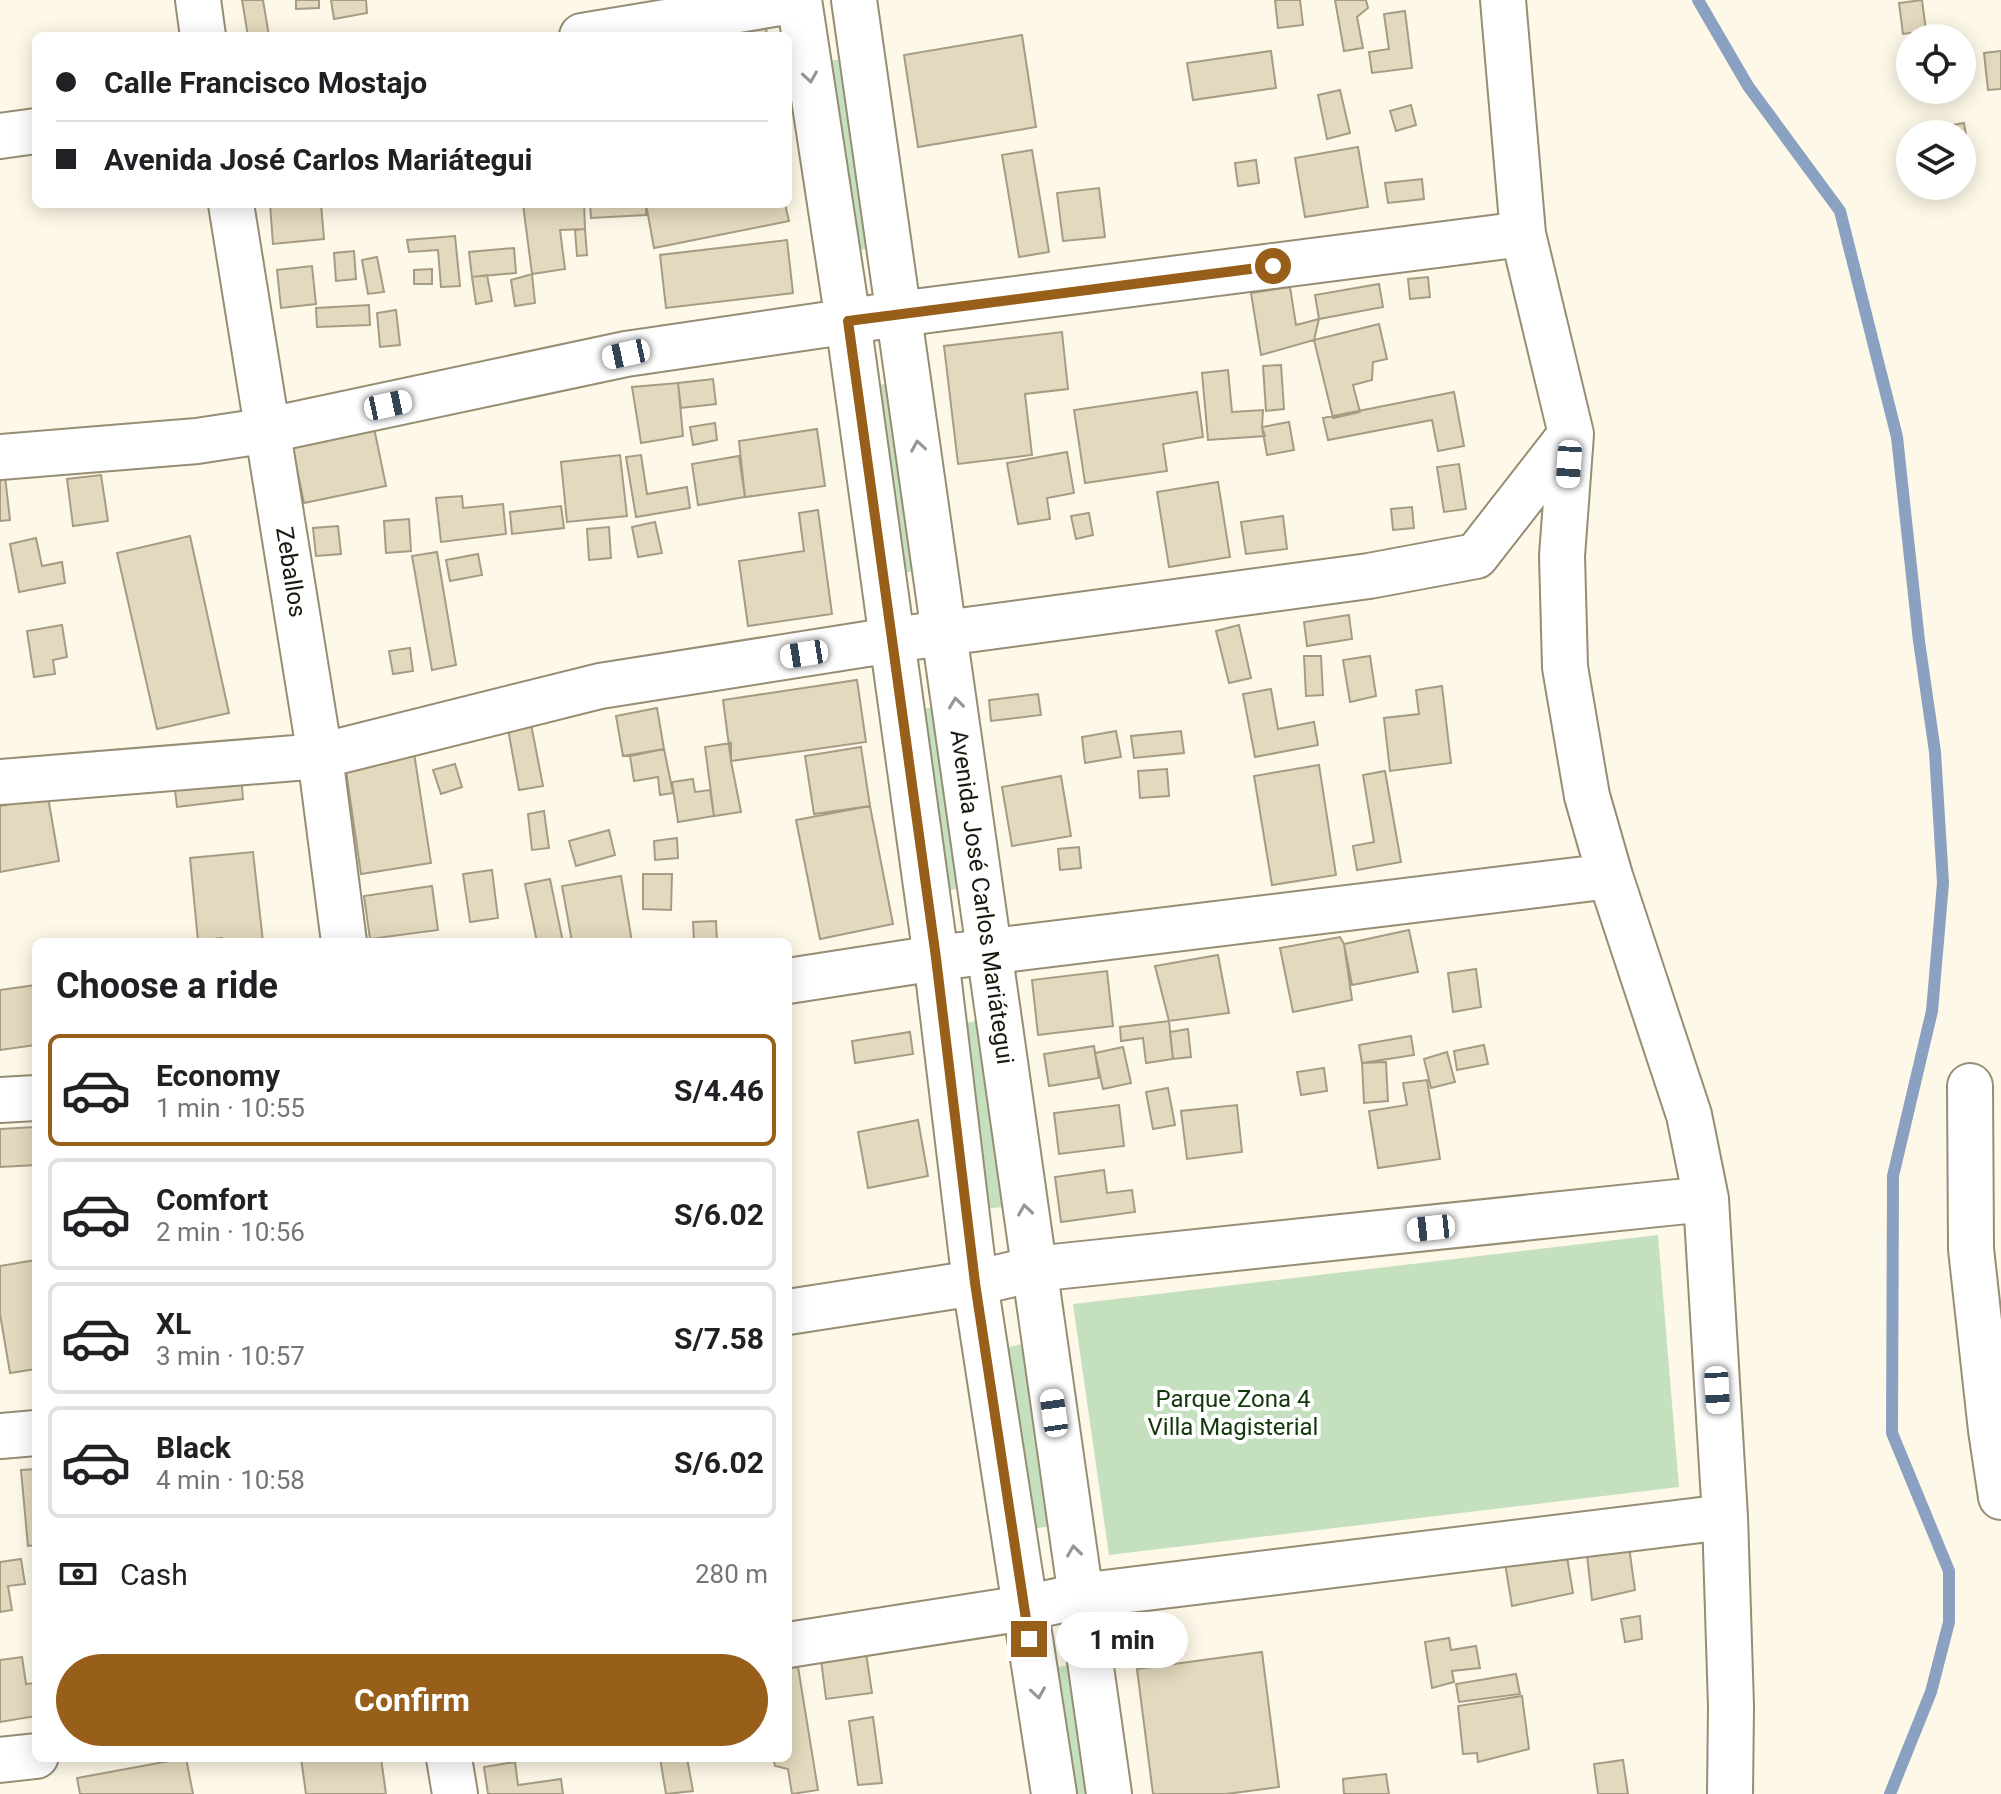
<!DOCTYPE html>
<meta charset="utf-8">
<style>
body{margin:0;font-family:Roboto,sans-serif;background:#f2f2f2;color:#202124;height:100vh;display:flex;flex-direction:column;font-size:30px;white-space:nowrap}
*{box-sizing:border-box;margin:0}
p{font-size:26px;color:#757577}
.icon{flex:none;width:44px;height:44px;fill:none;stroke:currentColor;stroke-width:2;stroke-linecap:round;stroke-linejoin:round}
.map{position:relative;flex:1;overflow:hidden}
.details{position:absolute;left:32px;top:938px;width:760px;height:824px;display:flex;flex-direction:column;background:#fff;border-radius:12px;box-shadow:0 4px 20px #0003}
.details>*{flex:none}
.guide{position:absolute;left:32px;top:32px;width:760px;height:176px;border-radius:12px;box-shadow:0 4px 20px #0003;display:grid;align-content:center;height:176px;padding:0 24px;background:#fff}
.fabs{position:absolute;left:1896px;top:24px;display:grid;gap:16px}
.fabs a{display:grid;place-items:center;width:80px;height:80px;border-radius:50%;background:#fff;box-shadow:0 4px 20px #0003;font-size:40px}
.end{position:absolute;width:36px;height:36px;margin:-18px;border:10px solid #975f1a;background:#fff;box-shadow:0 0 0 4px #fff}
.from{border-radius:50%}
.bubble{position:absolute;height:56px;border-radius:28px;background:#fff;box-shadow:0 4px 20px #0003;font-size:26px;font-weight:700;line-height:56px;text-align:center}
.car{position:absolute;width:24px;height:48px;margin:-24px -12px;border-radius:10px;box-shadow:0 0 6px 2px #0007;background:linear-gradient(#fff 24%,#345 0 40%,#fff 0 76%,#345 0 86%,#fff 0)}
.guide b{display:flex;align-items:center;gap:28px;height:76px;font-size:30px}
.guide b+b{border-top:2px solid #e0e0e0}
.guide i{width:20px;height:20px;background:#202124}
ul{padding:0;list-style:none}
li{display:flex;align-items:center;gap:24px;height:112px;margin:0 16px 12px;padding:0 8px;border:4px solid #e0e0e0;border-radius:12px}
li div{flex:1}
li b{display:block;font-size:30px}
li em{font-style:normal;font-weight:700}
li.selected{border-color:#975f1a}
li>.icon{width:72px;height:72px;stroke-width:1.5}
h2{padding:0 24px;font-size:36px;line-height:96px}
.pay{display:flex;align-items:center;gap:20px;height:88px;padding:0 24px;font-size:30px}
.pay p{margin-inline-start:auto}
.cta{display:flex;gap:16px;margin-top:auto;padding:16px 24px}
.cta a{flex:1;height:92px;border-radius:48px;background:#975f1a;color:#fff;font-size:32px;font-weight:700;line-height:92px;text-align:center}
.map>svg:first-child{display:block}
.green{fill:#c5e0bf}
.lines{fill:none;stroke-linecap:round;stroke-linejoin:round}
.stream{stroke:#8ba1c1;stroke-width:12}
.building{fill:#e3d9be;stroke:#a69c83;stroke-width:2}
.minor-casing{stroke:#968d73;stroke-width:48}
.minor{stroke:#fff;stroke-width:44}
.oneway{stroke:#989793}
.route{stroke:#975f1a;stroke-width:10}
.labels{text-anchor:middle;stroke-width:8;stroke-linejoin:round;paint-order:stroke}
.street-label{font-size:24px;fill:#1b180e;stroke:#fff}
.park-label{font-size:24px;fill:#123709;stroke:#fff}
</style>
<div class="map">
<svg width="2001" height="1794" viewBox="0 0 2001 1794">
<rect width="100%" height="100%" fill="#fef8e8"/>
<path class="green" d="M844 59 872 248 854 251 825 61Z
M891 383 916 571 897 574 871 386Z
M937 706 960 888 942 892 918 710Z
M977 1021 1003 1207 984 1209 959 1024Z
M1658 1235 1679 1487 1109 1555 1073 1304Z
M1022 1344 1050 1526 1033 1529 1004 1348Z
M1070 1665 1090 1794H1071L1052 1668Z"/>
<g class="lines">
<path class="stream" d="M1698 0 1748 86 1840 211 1897 437 1919 641 1935 752 1943 883 1932 1011 1893 1176 1892 1433 1949 1571V1622L1931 1692 1890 1794"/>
</g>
<path class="building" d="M242 0H263L269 36H248Z
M296 0H319V8L296 9Z
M331 0H366L367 13 334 19Z
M1275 0H1300L1303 25 1278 28Z
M1335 0H1366L1368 8 1357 17 1363 48 1344 51Z
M1922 0 1926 31 1903 34 1899 3Z
M1405 11 1412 68 1372 73 1369 52 1389 49 1384 14Z
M766 27 767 36H709Z
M1022 35 1036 127 918 147 904 55Z
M1271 51 1276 88 1193 100 1187 63Z
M2001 51V89L1988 90 1984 53Z
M1340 90 1350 133 1327 139 1318 95Z
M1411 105 1416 125 1396 131 1390 111Z
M1964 123 1969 154 1962 155V134H1942L1941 127Z
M1358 147 1368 207 1305 217 1295 158Z
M1032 150 1049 252 1019 257 1002 155Z
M1256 160 1259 183 1238 186 1235 163Z
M1422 179 1424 199 1388 203 1385 183Z
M1099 188 1105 237 1063 241 1057 193Z
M270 204H321L324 239 273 244Z
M523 204H584L585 229 560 230 565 269 532 274Z
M590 204H646V215L591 218Z
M646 204H785L789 221 654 248Z
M585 229 587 255 577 256 575 230Z
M455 236 460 286 441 287 438 250 409 252 407 240Z
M787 240 793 293 666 308 660 255Z
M514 248 516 273 472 277 469 252Z
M354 251 356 279 336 281 334 253Z
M377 257 384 292 368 294 362 260Z
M312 266 316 304 281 308 277 270Z
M432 269V284H414V270Z
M532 274 535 303 515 306 511 280Z
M487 275 492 301 476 304 472 277Z
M1428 277 1430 297 1410 299 1408 279Z
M1379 284 1383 307 1319 319 1315 295Z
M1290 287 1296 325 1319 319 1314 340 1261 355 1251 293Z
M369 305 370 325 317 327 316 308Z
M396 310 400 345 380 347 377 313Z
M1379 324 1387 359 1373 362 1372 380 1353 385 1360 412 1333 418 1314 340Z
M1062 332 1068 389 1025 394 1032 455 958 464 944 346Z
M1281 365 1284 409 1266 411 1263 366Z
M1228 370 1232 412 1263 410 1262 427 1265 436 1208 440 1202 373Z
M713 379 716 404 681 408 678 383Z
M678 383 683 436 641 443 632 387Z
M1197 392 1203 437 1163 444 1167 471 1085 483 1074 410Z
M1454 392 1464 446 1438 451 1432 420 1328 440 1323 418Z
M372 418 386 486 304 503 290 436Z
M1289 422 1294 450 1267 455 1262 427Z
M715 423 717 440 693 445 690 427Z
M817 429 825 486 745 497 739 441Z
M1067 452 1074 493 1047 498 1050 519 1018 524 1007 463Z
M620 455 627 516 567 522 561 462Z
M641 455 647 494 687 487 690 508 636 517 626 457Z
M739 456 745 497 698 505 692 464Z
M1459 464 1466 509 1444 512 1437 467Z
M101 475 108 521 73 526 67 479Z
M0 476H5L10 520 0 521Z
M1218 482 1230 557 1169 567 1157 492Z
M462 496 463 508 503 504 506 534 441 542 436 498Z
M561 506 564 528 512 534 510 512Z
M1412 507 1414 528 1393 530 1391 509Z
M818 510 832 614 748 626 739 561 804 551 799 513Z
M1089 513 1093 535 1076 539 1071 516Z
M1283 516 1287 549 1246 554 1241 522Z
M409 519 411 551 386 553 384 521Z
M655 522 662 553 638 557 632 527Z
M338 526 341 554 316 556 313 528Z
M609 527 611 558 589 560 587 529Z
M190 536 229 713 157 729 117 553Z
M36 538 42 566 62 562 65 583 19 592 10 544Z
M437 552 456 665 432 670 412 556Z
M478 554 482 575 450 581 446 560Z
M1349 615 1352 639 1307 646 1304 622Z
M62 625 67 657 53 660 55 674 34 677 27 631Z
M1239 625 1251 678 1229 683 1216 631Z
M410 648 413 671 393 674 389 651Z
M1304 656H1321L1323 695 1306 696Z
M1370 656 1376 696 1350 702 1343 660Z
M857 680 866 742 731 761 723 700Z
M1442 686 1451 763 1390 771 1384 718 1419 714 1416 690Z
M1271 689 1278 729 1314 722 1318 745 1255 757 1243 694Z
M1038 694 1041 715 991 721 989 700Z
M657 708 664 749 623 756 616 716Z
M531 724 543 786 519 790 508 729Z
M1116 731 1121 757 1085 763 1082 737Z
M1181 731 1184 753 1134 758 1131 736Z
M731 743V761L741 812 714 816 705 747Z
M861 747 870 806 814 814 805 756Z
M664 749 673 793 660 795 658 777 634 781 630 756Z
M414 753 431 863 361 874 345 764Z
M455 764 462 787 441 794 433 770Z
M1319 765 1336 875 1272 885 1254 776Z
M1167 769 1169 796 1140 798 1138 771Z
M1385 771 1401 862 1357 870 1353 846 1374 842 1363 775Z
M241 774 243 799 177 807 174 782Z
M1061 776 1071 836 1012 846 1002 787Z
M693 779 695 792 710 790 714 816 678 822 672 782Z
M48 797 59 861 0 872V806Z
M870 806 893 924 820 939 796 820Z
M544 811 549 848 532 850 528 814Z
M609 830 615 855 576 866 569 841Z
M677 838 678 858 655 860 654 841Z
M1079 847 1081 868 1060 870 1058 849Z
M253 852 263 942H222V938L198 941 190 858Z
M492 870 498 918 470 922 463 874Z
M643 874H672L671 910 643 909Z
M621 876 632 942H572L562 886Z
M550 879 563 942H537L525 884Z
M432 886 438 930 370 939 364 896Z
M716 921 717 942H694L693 922Z
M1409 930 1418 972 1352 985 1344 944Z
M1340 937 1344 944 1352 1000 1293 1012 1280 948Z
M1218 955 1229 1013 1169 1021 1155 966Z
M1476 969 1481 1007 1453 1012 1448 973Z
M1107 971 1113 1026 1038 1035 1032 980Z
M36 985V1045L0 1050V990Z
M1169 1021 1173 1059 1146 1063 1143 1038 1121 1041 1120 1027Z
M1188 1029 1191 1057 1173 1059 1170 1032Z
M910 1032 913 1054 855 1063 852 1041Z
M1411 1036 1414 1055 1362 1063 1359 1045Z
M1484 1045 1488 1064 1457 1070 1454 1051Z
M1094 1046 1099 1078 1049 1086 1044 1054Z
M1123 1047 1131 1083 1103 1089 1095 1053Z
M1447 1052 1455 1082 1431 1088 1424 1059Z
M1386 1062 1388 1101 1364 1103 1362 1063Z
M1324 1068 1327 1091 1301 1095 1297 1072Z
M1427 1080 1440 1159 1378 1168 1369 1111 1407 1105 1403 1083Z
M1168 1088 1175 1125 1153 1129 1146 1092Z
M1119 1105 1124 1146 1059 1154 1054 1113Z
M1237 1105 1242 1152 1187 1159 1181 1111Z
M918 1120 928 1176 868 1188 858 1132Z
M35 1127 36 1165 0 1167V1129Z
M1104 1170 1107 1193 1132 1190 1135 1212 1061 1222 1055 1177Z
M36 1260V1369L10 1373 0 1314V1266Z
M36 1469V1545L28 1546 21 1470Z
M1629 1547 1635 1590 1592 1600 1587 1555Z
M1566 1551 1573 1593 1512 1606 1505 1563Z
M21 1559 25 1584 8 1586 12 1610 0 1612V1562Z
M1640 1616 1642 1639 1625 1642 1621 1619Z
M1449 1638 1451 1650 1476 1646 1480 1668 1452 1671 1454 1682 1432 1688 1425 1642Z
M1262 1652 1279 1787 1226 1794H1153L1137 1669Z
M866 1653 872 1693 826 1699 821 1659Z
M22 1657 26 1684 36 1683V1716L0 1722V1660Z
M798 1667 818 1790 792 1794 788 1769 775 1766 773 1758H788V1669Z
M1516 1674 1520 1694 1459 1702 1456 1684Z
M1522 1696 1529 1749 1478 1762 1477 1753 1463 1754 1458 1706Z
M873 1717 882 1783 858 1785 849 1721Z
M186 1758 193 1794H80L77 1778Z
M301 1758H381L386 1794H306Z
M660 1758H687L693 1791 666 1794Z
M1623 1760 1628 1794H1598L1594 1764Z
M515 1762 518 1785 561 1779 563 1794H488L484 1767Z
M1386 1774 1389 1794H1344L1343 1779Z"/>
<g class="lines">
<defs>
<path id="minor" d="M198 0 203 36
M799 0 848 321 936 958 975 1283 1054 1794
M854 0 1109 1794
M1503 0 1523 234 1571 434 1562 556 1565 667 1587 796 1610 876 1689 1115 1706 1199 1725 1517 1731 1706 1730 1794
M582 36 798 0
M0 136 36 131
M231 204 320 756 344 942
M0 457 197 441 269 430 626 354 898 314 1523 234
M0 782 320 756 600 686 892 640 1369 576 1476 556 1571 434
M788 981 936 958 1610 876
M1970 1086 1971 1249 1991 1430 2001 1497
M0 1100 36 1098
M788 1312 975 1283 1034 1269 1706 1199
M0 1436 36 1433
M788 1645 1025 1608 1080 1596 1725 1517
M449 1758 455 1794
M0 1760 36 1756"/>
</defs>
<use href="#minor" class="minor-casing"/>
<use href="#minor" class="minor"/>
</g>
<defs><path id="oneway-chevron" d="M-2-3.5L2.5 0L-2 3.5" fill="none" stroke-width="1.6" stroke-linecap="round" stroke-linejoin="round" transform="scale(2)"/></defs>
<g class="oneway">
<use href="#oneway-chevron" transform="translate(810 77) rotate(81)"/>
<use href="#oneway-chevron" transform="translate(918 446) rotate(-99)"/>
<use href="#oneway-chevron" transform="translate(956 703) rotate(-97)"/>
<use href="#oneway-chevron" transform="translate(1025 1210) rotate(-98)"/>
<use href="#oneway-chevron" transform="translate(1074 1551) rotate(-98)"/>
<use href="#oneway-chevron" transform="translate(1038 1693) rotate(81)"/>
</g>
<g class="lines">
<path class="route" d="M1029 1639 975 1283 936 958 848 321 1273 266"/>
</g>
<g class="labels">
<g class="street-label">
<text transform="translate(291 572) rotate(81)" y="8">Zeballos</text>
<text transform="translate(982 897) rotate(82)" y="8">Avenida José Carlos Mariátegui</text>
</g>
<g class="park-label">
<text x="1233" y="1407">Parque Zona 4<tspan x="1233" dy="28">Villa Magisterial</tspan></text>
</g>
</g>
</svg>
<div class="fabs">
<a><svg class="icon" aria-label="locate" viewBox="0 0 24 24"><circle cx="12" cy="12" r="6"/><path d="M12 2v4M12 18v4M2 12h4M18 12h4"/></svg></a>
<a><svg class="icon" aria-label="layers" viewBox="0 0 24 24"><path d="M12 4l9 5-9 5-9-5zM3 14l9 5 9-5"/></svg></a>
</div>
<i class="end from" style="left:1273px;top:266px"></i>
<i class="end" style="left:1029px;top:1639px"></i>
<div class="bubble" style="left:1056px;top:1612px;width:132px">1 min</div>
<i class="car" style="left:626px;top:354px;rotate:258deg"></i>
<i class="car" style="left:388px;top:405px;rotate:78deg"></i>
<i class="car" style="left:1569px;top:464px;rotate:184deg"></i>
<i class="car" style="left:804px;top:654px;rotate:261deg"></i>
<i class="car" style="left:1431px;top:1228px;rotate:264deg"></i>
<i class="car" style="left:1717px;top:1390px;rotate:177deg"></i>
<i class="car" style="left:1054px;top:1413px;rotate:352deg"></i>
<div class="guide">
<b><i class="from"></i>Calle Francisco Mostajo</b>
<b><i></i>Avenida José Carlos Mariátegui</b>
</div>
<section class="details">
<h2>Choose a ride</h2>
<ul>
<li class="selected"><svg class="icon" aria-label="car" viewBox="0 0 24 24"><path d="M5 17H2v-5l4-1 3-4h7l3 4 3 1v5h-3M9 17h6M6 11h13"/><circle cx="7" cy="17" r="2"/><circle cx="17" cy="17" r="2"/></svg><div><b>Economy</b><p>1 min · 10:55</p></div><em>S/4.46</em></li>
<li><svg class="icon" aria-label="car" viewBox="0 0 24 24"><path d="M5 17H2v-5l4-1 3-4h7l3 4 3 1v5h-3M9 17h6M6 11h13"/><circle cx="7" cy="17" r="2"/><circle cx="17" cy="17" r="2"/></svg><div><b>Comfort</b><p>2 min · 10:56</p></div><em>S/6.02</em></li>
<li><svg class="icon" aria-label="car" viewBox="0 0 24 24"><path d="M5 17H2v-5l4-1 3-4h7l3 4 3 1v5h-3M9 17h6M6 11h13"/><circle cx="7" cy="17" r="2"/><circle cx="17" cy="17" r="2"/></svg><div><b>XL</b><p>3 min · 10:57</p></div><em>S/7.58</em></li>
<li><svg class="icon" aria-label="car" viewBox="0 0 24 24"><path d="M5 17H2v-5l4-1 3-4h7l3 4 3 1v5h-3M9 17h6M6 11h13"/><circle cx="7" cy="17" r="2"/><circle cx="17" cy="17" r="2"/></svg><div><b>Black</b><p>4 min · 10:58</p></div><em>S/6.02</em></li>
</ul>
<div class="pay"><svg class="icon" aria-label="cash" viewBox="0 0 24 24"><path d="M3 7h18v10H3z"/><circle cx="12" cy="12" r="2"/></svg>Cash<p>280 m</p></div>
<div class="cta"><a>Confirm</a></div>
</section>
</div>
